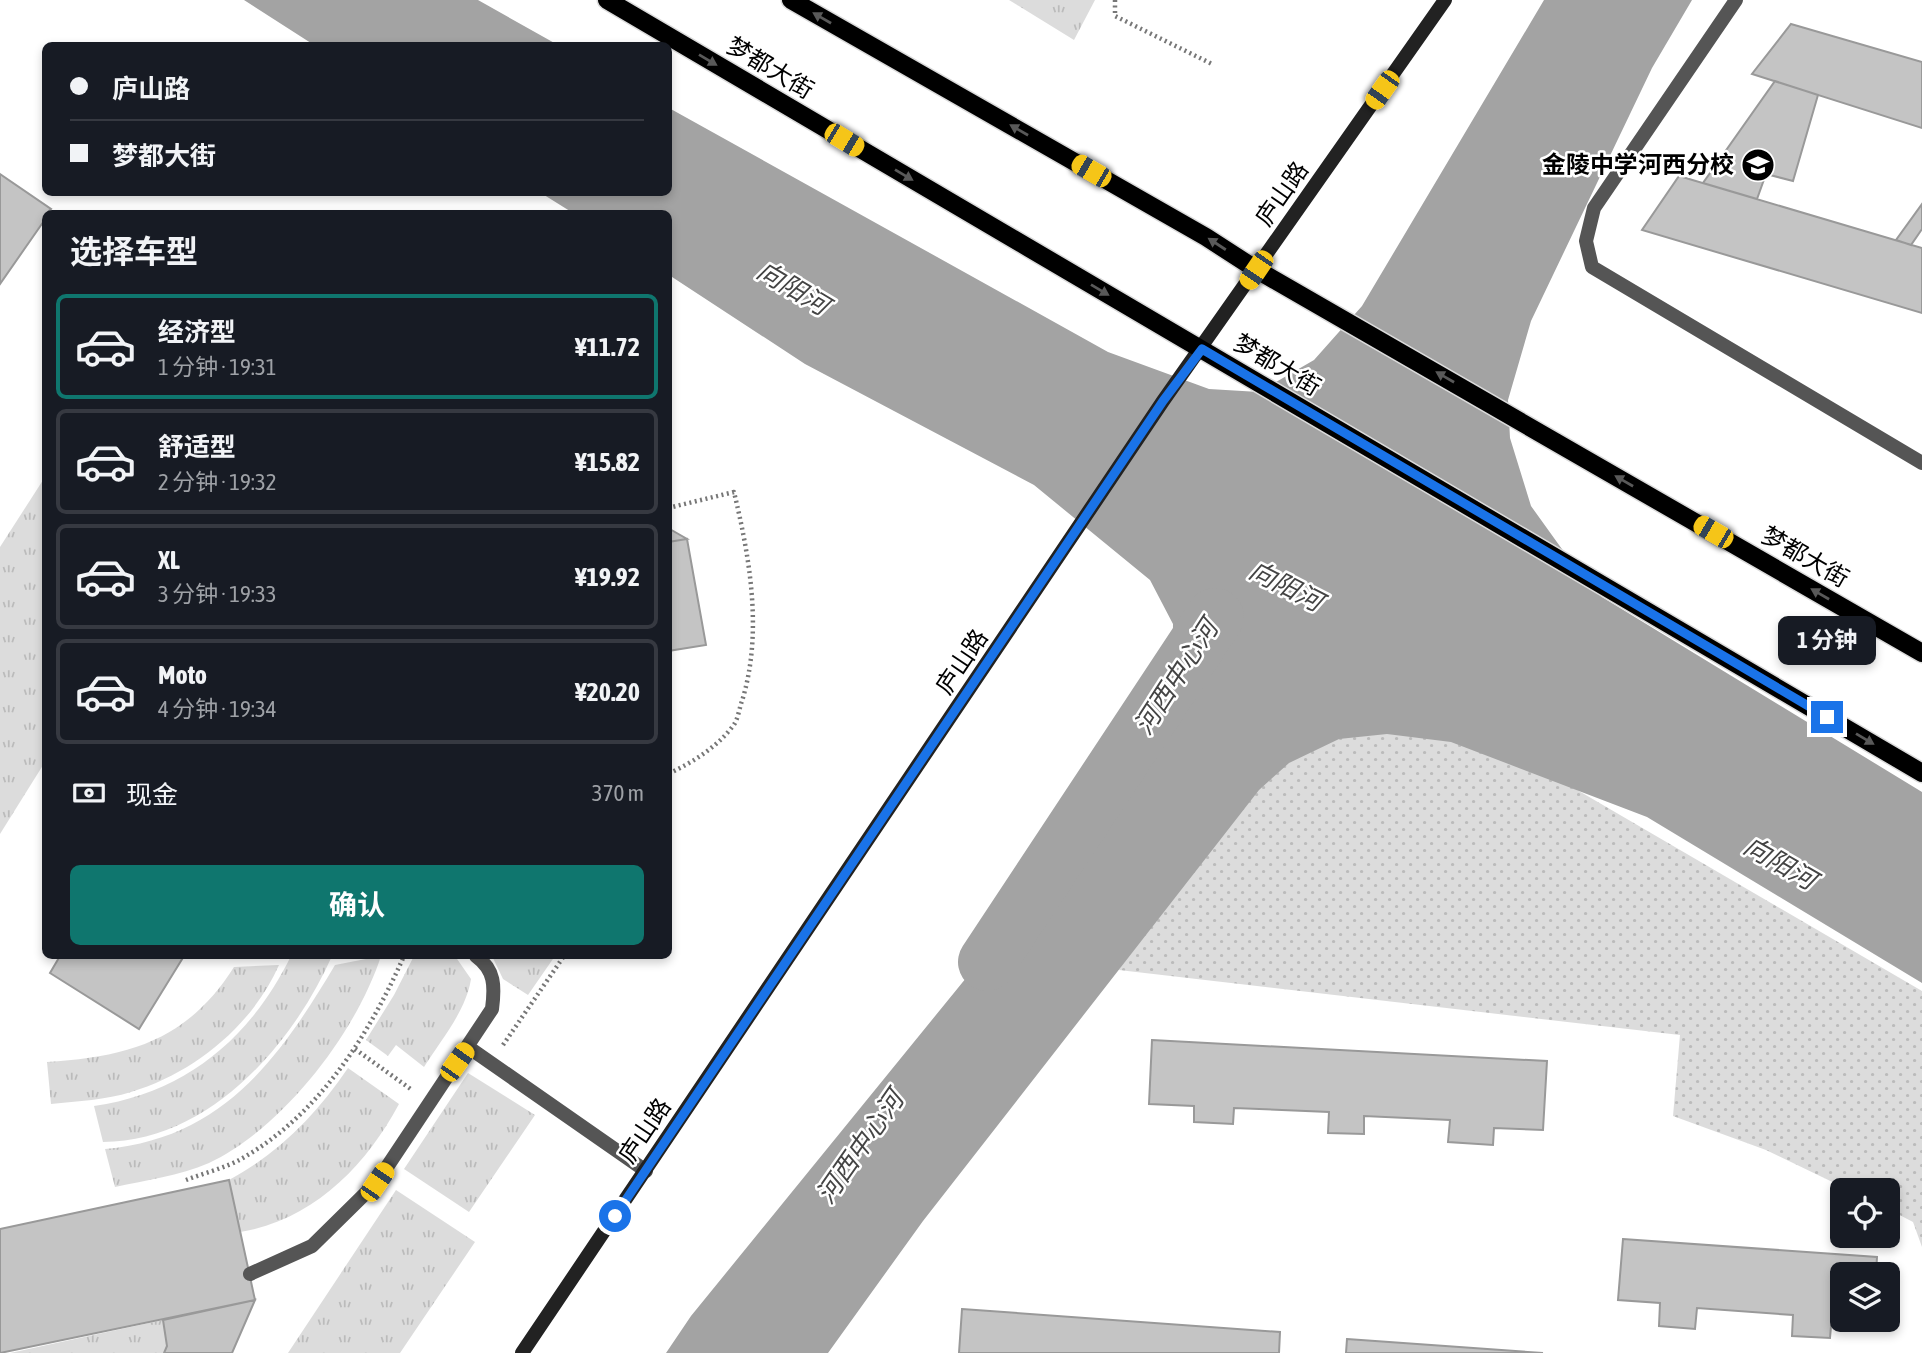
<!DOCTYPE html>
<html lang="zh">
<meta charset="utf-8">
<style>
body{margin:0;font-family:"Asap Condensed","Noto Sans SC",sans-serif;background:#242831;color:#f1f3f6;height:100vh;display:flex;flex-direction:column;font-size:26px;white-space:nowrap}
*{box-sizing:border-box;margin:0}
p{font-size:23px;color:#9ea1a6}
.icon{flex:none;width:38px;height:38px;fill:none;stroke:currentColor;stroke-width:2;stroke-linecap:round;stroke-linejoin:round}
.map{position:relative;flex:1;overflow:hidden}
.side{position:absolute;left:42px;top:210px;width:630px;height:749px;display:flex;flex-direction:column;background:#171b24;border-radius:10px;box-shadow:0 4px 10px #0003}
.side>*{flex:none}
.top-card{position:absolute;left:42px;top:42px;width:630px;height:154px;border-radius:10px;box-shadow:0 4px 10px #0003;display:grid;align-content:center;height:154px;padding:0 28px;background:#171b24}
.fabs{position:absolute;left:1830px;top:1178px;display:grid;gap:14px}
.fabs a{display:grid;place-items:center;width:70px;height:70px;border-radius:10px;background:#171b24;box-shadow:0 4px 10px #0003;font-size:35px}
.end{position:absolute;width:32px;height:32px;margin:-16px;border:9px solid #1a73e8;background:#fff;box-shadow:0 0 0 4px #fff}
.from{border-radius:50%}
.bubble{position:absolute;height:49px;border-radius:10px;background:#171b24;box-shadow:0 4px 10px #0003;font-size:23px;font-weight:700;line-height:49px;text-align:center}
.car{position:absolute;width:21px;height:42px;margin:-21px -10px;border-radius:9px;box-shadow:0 0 5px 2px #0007;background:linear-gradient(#f5c518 24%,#345 0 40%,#f5c518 0 76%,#345 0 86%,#f5c518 0)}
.top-card b{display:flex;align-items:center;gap:24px;height:66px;font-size:26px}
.top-card b+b{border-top:2px solid #363941}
.top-card i{width:18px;height:18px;background:#f1f3f6}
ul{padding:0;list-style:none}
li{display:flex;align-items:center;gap:21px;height:105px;margin:0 14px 10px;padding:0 14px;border:4px solid #363941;border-radius:10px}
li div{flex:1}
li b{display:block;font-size:26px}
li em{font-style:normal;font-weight:700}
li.current{border-color:#0f766e}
li>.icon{width:63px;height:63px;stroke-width:1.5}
h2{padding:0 28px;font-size:32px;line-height:84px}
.pay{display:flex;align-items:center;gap:18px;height:77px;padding:0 28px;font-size:26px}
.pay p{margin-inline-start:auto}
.button{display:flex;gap:14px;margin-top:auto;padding:14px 28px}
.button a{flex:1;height:80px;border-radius:10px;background:#0f766e;color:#fff;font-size:28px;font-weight:700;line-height:80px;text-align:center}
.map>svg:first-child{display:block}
.grass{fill:url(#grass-tufts)}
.park{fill:url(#park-dots)}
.water{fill:#a3a3a3}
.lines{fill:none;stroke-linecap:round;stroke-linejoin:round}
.river{stroke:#a3a3a3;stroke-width:58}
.building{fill:#c4c4c4;stroke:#999;stroke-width:2}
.primary-casing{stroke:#dbdbdb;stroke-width:21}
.path{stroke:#777;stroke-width:4.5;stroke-dasharray:2 3.5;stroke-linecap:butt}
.lane{stroke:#555;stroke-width:14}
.street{stroke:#555;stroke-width:14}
.secondary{stroke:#222;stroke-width:14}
.primary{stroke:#000;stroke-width:18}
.oneway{fill:#595959}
.route{stroke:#1a73e8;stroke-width:9}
.labels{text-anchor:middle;stroke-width:5;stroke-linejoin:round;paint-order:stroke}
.street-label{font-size:24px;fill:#000;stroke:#fff}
.poi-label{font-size:24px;font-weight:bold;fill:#000;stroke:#fff;text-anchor:end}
.water-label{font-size:26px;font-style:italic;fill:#444;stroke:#fff}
</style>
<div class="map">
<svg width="1922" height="1353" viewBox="0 0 1922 1353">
<defs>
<pattern id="grass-tufts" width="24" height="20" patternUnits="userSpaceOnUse" patternTransform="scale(1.75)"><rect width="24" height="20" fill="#dcdcdc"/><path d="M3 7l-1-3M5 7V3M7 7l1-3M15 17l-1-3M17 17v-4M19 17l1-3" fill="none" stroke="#bbb"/></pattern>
<pattern id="park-dots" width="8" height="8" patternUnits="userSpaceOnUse" patternTransform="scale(1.75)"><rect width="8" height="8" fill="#dcdcdc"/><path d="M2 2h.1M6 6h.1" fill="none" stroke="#bbb" stroke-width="1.8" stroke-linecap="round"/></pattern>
</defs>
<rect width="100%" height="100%" fill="#fff"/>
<path class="grass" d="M1009 0H1095L1074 40Z
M45 477V762L0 834V547Z
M291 956H332C293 1044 209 1142 103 1142L94 1106C185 1093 250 1039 291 956Z
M381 956C356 1033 283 1128 209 1163 179 1176 146 1180 115 1187L105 1149C223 1138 279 1059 335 965Z
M414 956H455L471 979C466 1011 441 1040 424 1067L396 1045 388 1056 366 1040 394 995Z
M492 956H555L528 995 503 979Z
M279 965C252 1026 194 1073 131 1092 106 1100 78 1101 51 1104L47 1062C129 1057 188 1040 234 967Z
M348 1068 399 1104C365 1167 313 1220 240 1232L229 1180C279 1153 316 1115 348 1068Z
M468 1073 535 1115 469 1212 404 1169Z
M396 1190 475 1242 400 1353H288Z
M163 1320 167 1346 164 1353H10Z"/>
<path class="park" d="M1368 668 1922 991V1247L1913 1222 1888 1209V1190H1849L1766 1150 1673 1116 1680 1035 1119 970 1267 692Z"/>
<path class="water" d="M244 0H478L558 45H314Z
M1544 0H1692L1652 68 1531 321 1508 400 1510 438 1531 506 1582 577 1602 597 1922 792V983L1647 817 1451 742 1387 734 1339 739 1289 763 1259 790 923 1221 828 1353H666L691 1316 1141 763 1172 696 1173 624 1150 580 1034 485 805 364 669 275 668 214 573 213 541 193 668 192 669 108 1108 352 1209 389 1259 392 1314 360 1362 306Z"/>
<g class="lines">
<path class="river" d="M987 962 1215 617"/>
</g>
<path class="building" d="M1791 24 1922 62V128L1752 74Z
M1775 81 1818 95 1793 181 1766 174 1757 199 1703 183Z
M0 174 51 209 46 214V218L0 284Z
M0 174 51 209 46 214V218L0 284Z
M1679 176 1922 248V313L1642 230Z
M1922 204V229L1911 245 1896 240Z
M668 528 687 539 668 542Z
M687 539 706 645 668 651V542Z
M60 956H184L139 1029 50 973Z
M1152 1040 1547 1061 1543 1130 1494 1128 1493 1145 1448 1142 1450 1120 1364 1116V1134L1328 1133 1329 1112 1234 1108 1233 1124 1194 1122V1106L1149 1104Z
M229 1180 255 1300 0 1353V1229Z
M1623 1239 1877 1257 1876 1274H1843V1316L1832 1315 1830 1338 1792 1336 1793 1315 1697 1308 1695 1329 1659 1326 1660 1303 1618 1300Z
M255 1300 232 1353H164L167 1346 163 1320Z
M962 1309 1280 1332 1279 1353H959Z
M1347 1339 1543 1353H1346Z"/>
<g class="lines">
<defs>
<path id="primary" d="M607 0 1922 773
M791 0 1206 237 1257 270 1922 653"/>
</defs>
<use href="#primary" class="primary-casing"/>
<path class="path" d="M1115 0V16L1214 65
M668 508 734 492C750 559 763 633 742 701 739 709 738 720 733 726 716 748 693 762 668 774
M503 1045 564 956
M355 1049 412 1090
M186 1180C204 1173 225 1168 241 1159 319 1115 369 1035 404 956"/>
<path class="lane" d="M1736 0 1594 208 1586 241 1592 267 1922 463"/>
<path class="street" d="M468 1047 646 1171
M250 1274 312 1246 377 1182 492 1009C495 986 495 970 476 956"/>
<path class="secondary" d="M522 1353 1163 401 1445 0"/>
<use href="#primary" class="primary"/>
</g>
<defs><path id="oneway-solid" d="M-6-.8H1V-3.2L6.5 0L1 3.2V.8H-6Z" transform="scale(1.75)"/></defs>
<g class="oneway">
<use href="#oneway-solid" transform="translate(822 18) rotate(-150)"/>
<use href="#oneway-solid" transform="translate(708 60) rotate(31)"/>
<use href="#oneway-solid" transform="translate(1019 130) rotate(-150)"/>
<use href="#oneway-solid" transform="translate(904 175) rotate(31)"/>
<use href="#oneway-solid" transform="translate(1217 244) rotate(-147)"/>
<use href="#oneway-solid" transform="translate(1100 290) rotate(31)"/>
<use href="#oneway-solid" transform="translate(1445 377) rotate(-150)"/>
<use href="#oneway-solid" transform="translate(1624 481) rotate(-150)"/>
<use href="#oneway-solid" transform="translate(1820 594) rotate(-150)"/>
<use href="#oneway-solid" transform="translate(1865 739) rotate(31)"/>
</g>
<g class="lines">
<path class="route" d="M615 1216 1163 401 1202 349 1827 717"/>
</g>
<defs>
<symbol id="school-disc" viewBox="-11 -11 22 22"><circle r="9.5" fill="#000" stroke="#fff"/><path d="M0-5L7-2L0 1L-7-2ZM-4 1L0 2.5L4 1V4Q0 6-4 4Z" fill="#fff"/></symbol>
</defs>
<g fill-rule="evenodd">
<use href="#school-disc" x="1739" y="146" width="38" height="38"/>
</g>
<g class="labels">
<g class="street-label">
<text transform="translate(770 68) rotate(31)" y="8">梦都大街</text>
<text transform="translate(1282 194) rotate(-55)" y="8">庐山路</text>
<text transform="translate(1277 365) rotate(31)" y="8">梦都大街</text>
<text transform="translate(1805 557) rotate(30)" y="8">梦都大街</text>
<text transform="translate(962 662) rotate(-56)" y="8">庐山路</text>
<text transform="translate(645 1131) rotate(-56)" y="8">庐山路</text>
</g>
<g class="poi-label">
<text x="1734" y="173">金陵中学河西分校</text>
</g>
<g class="water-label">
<text transform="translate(793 288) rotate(31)" y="9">向阳河</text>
<text transform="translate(1286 586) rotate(27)" y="9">向阳河</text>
<text transform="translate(1176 677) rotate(-57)" y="9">河西中心河</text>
<text transform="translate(1780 863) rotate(30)" y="9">向阳河</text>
<text transform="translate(860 1147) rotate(-55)" y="9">河西中心河</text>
</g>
</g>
</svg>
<div class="fabs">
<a><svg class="icon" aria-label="locate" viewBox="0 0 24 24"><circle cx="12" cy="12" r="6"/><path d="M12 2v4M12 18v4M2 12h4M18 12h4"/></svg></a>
<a><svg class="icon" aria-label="layers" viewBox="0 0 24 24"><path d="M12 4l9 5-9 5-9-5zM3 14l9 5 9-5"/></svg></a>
</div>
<i class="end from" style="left:615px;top:1216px"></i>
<i class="end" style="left:1827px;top:717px"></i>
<div class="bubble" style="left:1778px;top:616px;width:98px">1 分钟</div>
<i class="car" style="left:1382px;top:90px;rotate:215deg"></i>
<i class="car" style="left:844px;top:140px;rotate:121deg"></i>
<i class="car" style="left:1091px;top:171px;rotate:300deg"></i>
<i class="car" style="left:1256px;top:270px;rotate:214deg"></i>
<i class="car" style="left:1713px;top:532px;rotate:300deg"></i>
<i class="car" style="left:457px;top:1062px;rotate:35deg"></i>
<i class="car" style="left:377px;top:1182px;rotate:34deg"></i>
<div class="top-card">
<b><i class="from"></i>庐山路</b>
<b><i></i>梦都大街</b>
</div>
<section class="side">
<h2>选择车型</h2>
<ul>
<li class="current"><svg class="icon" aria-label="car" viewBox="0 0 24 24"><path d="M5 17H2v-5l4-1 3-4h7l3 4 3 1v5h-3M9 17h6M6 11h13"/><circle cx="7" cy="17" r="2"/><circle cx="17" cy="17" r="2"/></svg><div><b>经济型</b><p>1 分钟 · 19:31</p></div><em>¥11.72</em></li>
<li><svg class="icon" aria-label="car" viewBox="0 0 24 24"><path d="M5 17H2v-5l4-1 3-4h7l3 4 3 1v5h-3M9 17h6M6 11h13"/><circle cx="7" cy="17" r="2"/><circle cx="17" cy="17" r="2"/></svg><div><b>舒适型</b><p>2 分钟 · 19:32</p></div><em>¥15.82</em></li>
<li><svg class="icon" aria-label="car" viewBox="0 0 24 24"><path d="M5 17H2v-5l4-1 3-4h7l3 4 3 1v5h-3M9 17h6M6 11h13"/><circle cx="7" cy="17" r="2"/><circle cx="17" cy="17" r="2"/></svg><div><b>XL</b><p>3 分钟 · 19:33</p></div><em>¥19.92</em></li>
<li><svg class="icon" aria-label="car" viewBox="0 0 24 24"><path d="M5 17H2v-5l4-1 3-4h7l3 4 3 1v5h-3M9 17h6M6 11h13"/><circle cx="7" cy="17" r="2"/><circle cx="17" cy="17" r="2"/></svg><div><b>Moto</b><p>4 分钟 · 19:34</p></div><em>¥20.20</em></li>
</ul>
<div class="pay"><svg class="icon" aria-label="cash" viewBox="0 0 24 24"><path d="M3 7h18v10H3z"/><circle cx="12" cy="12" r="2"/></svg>现金<p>370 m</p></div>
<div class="button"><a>确认</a></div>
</section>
</div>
